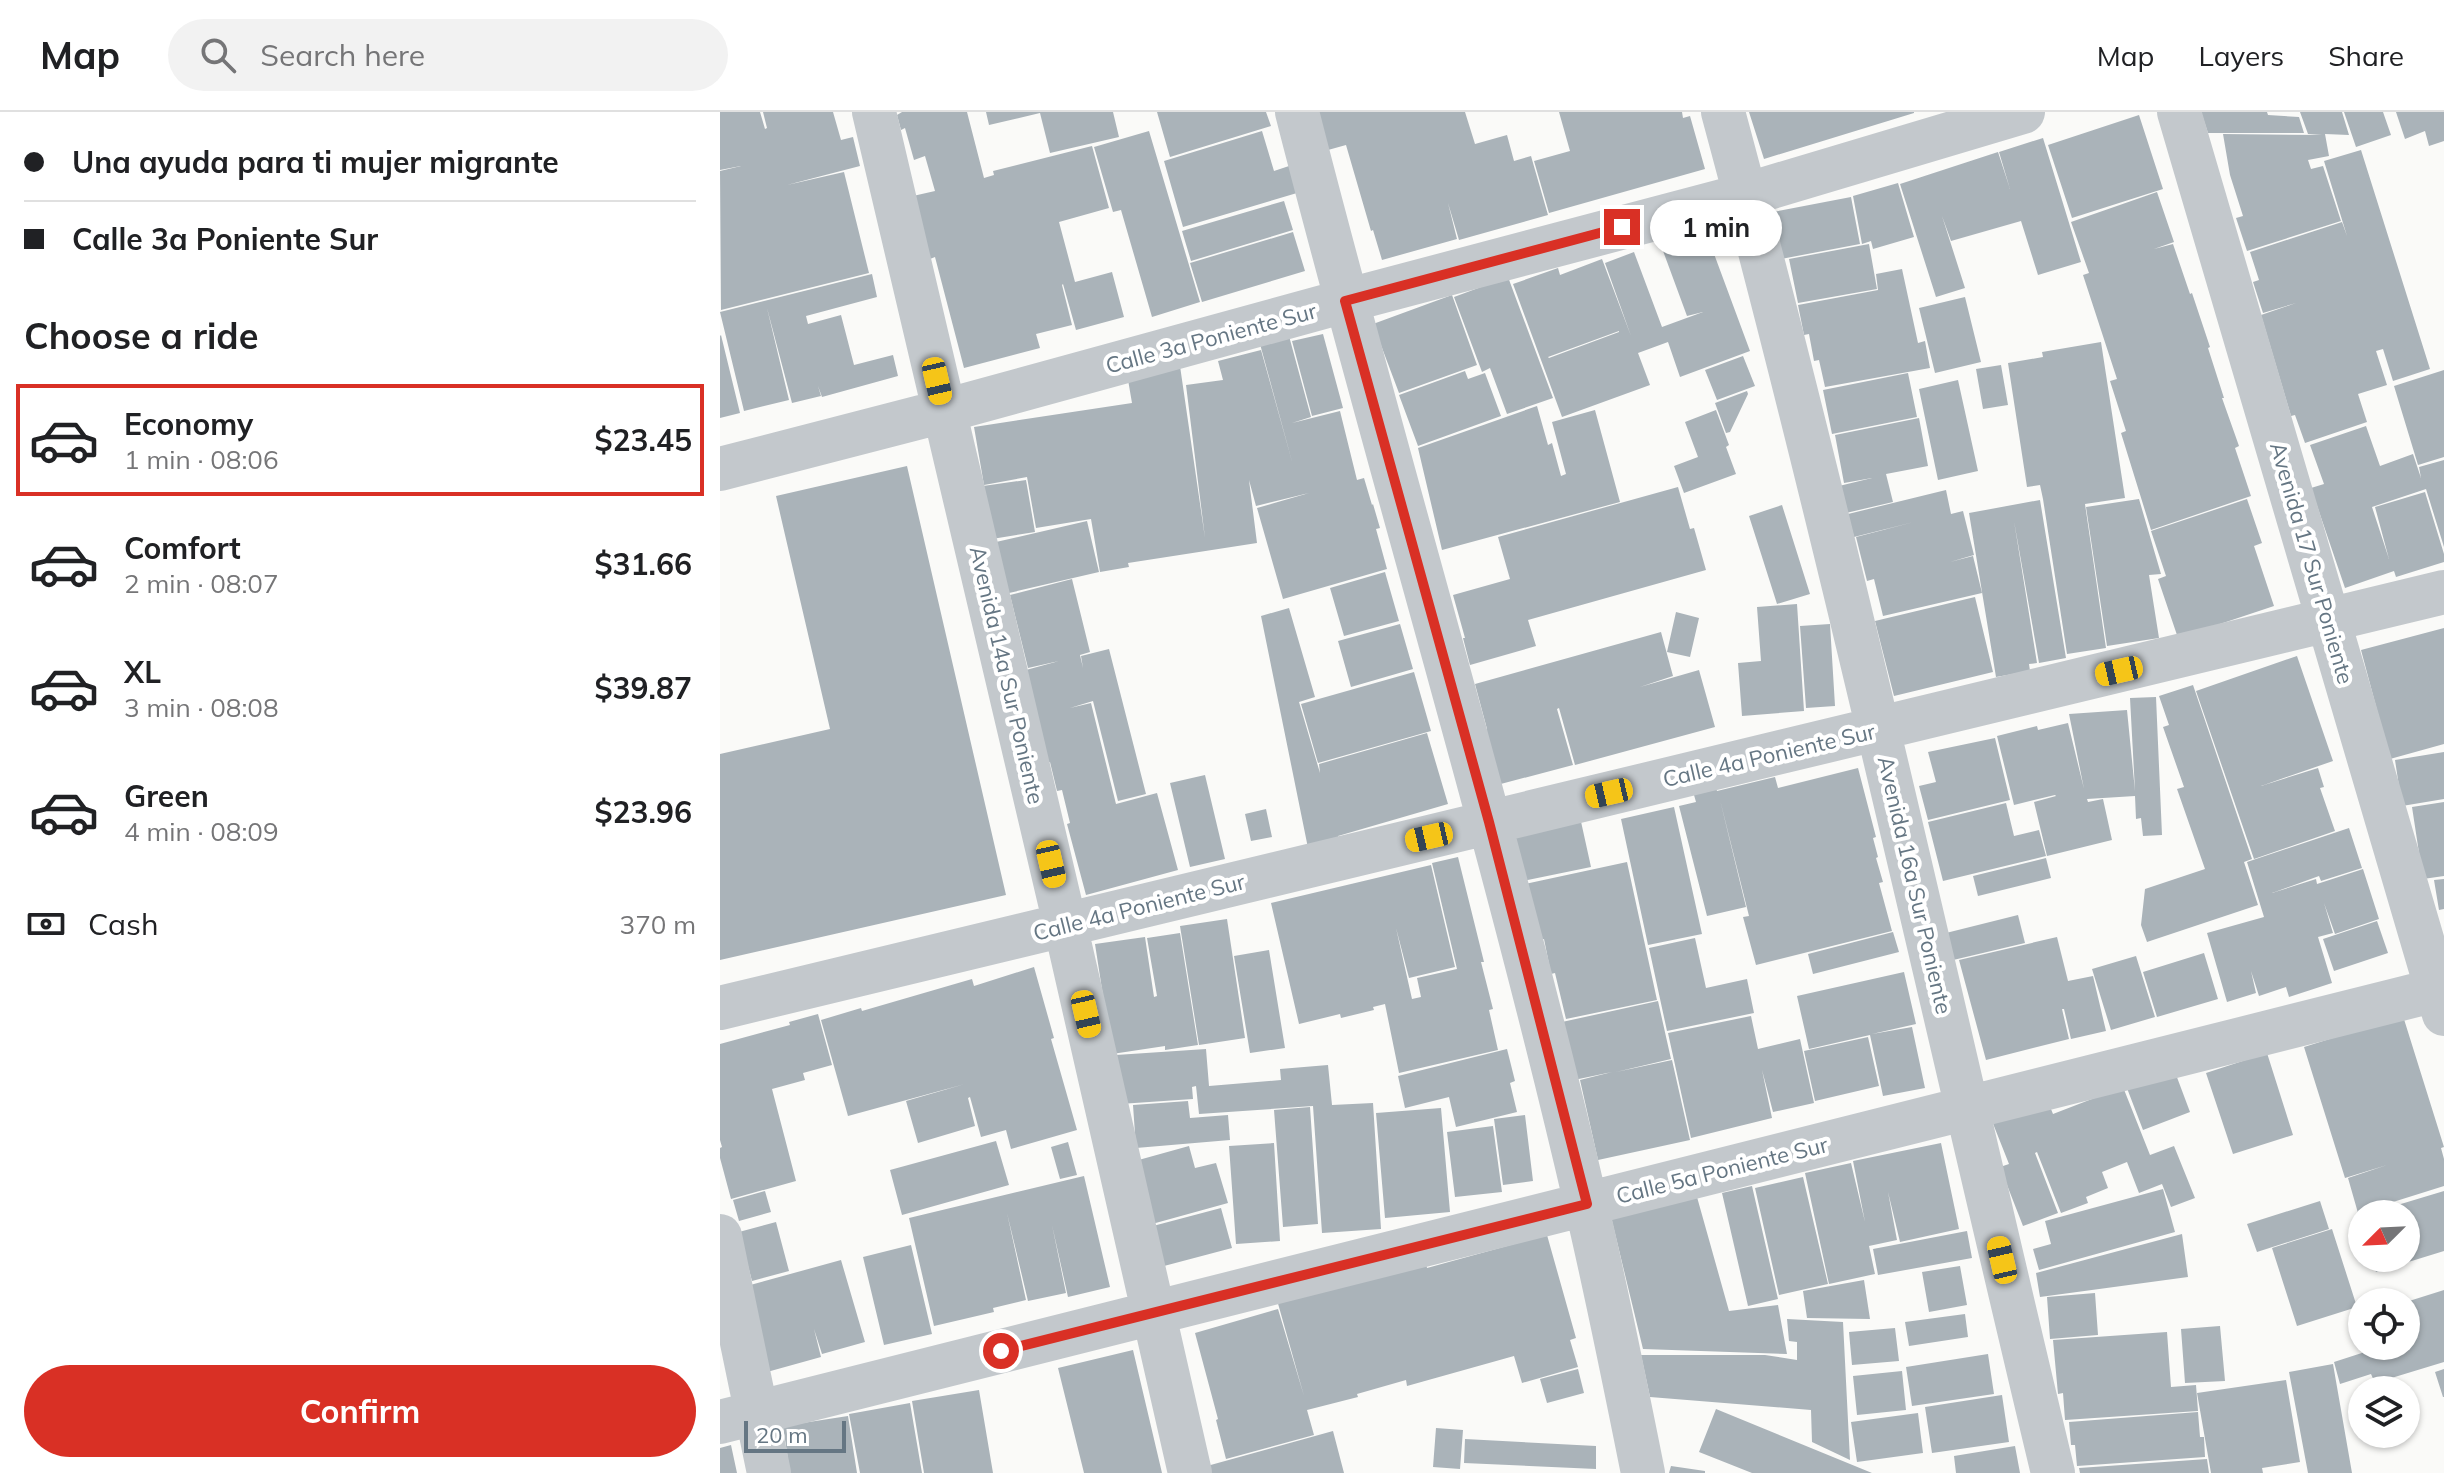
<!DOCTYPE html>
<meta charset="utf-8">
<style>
body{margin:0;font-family:Mulish,sans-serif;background:#f2f2f2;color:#202124;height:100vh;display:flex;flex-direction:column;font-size:30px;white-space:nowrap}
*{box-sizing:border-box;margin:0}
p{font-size:26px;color:#757577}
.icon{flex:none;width:44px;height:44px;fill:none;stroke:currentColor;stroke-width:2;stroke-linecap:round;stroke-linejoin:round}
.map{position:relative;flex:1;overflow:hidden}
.sheet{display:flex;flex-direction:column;background:#fff;width:720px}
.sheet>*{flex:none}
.guide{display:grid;align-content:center;height:176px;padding:0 24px;background:#fff}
.needle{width:52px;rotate:246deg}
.controls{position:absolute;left:1628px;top:1088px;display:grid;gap:16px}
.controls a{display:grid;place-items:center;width:72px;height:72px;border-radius:50%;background:#fff;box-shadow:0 2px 6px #0004;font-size:40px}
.scale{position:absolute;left:24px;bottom:20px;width:102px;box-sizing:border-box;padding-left:8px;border:4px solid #657683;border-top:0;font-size:22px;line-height:28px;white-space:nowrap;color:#657683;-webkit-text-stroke:6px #fff;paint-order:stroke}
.end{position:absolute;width:36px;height:36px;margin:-18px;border:10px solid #d93025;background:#fff;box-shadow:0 0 0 4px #fff}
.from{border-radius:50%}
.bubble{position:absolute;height:56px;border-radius:28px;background:#fff;box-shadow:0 2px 6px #0004;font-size:26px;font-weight:700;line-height:56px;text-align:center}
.car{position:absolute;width:24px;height:48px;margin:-24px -12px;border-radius:10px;box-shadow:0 0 6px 2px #0007;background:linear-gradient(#f5c518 24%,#345 0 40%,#f5c518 0 76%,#345 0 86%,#f5c518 0)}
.guide b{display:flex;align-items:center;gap:28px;height:76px;font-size:30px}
.guide b+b{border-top:2px solid #e0e0e0}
.guide i{width:20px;height:20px;background:#202124}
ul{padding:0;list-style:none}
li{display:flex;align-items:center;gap:24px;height:112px;margin:0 16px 12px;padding:0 8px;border:4px solid transparent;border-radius:0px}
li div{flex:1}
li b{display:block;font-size:30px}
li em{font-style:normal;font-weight:700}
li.on{border-color:#d93025}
li>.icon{width:72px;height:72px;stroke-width:1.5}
h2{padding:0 24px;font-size:36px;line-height:96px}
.pay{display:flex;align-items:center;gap:20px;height:88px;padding:0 24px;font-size:30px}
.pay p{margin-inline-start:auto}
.primary-button{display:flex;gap:16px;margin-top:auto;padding:16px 24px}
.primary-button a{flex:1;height:92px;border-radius:48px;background:#d93025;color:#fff;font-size:32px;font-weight:700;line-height:92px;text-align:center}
header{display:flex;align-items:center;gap:48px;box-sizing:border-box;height:112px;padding:0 40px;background:#fff;border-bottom:2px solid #e0e0e0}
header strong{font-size:38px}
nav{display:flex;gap:44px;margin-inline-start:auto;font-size:28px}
.search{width:560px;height:72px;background:#f2f2f2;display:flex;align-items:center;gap:20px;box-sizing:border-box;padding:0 28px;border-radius:44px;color:#757577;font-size:30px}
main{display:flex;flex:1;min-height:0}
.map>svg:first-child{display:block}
.building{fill:#aab3b9;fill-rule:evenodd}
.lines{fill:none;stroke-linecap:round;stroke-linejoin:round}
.minor{stroke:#c3c8cc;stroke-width:44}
.route{stroke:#d93025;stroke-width:10}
.labels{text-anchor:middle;stroke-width:8;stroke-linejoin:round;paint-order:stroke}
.street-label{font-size:22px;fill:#657683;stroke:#fff}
</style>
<header>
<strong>Map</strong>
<div class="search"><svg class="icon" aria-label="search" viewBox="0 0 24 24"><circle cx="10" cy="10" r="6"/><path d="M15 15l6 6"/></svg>Search here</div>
<nav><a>Map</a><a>Layers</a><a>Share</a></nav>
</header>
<main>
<section class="sheet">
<div class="guide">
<b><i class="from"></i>Una ayuda para ti mujer migrante</b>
<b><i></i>Calle 3a Poniente Sur</b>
</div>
<h2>Choose a ride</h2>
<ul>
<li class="on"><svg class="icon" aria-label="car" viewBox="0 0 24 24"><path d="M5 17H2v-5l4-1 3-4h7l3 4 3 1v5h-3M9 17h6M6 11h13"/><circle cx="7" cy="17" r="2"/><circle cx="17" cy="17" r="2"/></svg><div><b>Economy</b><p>1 min · 08:06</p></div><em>$23.45</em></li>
<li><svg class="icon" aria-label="car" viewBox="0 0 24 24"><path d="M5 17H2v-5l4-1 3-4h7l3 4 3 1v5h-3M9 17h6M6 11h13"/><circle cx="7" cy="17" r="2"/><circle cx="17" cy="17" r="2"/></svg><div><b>Comfort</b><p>2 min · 08:07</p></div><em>$31.66</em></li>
<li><svg class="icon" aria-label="car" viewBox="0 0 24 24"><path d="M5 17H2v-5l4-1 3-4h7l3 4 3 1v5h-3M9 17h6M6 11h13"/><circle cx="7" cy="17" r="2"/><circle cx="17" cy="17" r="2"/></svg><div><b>XL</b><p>3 min · 08:08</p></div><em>$39.87</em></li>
<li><svg class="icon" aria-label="car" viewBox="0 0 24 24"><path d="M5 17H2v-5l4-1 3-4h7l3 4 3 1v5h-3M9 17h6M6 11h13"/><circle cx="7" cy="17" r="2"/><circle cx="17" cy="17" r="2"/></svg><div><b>Green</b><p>4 min · 08:09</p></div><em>$23.96</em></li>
</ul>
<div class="pay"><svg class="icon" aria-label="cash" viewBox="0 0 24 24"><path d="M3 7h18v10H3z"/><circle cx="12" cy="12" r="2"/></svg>Cash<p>370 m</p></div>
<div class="primary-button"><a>Confirm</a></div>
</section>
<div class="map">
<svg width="1724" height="1361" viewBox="0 0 1724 1361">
<rect width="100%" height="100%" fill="#fafaf8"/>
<path class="building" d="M0 0H40L45 17 47 16 43 0H113L121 28 133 25 140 54 67 73 124 60 149 161 1 198 0 59 21 54 0 58Z
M182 0H247L264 66 274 63 273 59 372 34 389 96 339 110 355 170 392 160 404 205 356 218 343 172 342 173 352 213 316 222 320 236 244 256 215 145 210 147 193 84 215 79 205 44 194 48 185 16 181 18 177 3Z
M266 0H393L399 25 330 41 320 1 269 13Z
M437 0H546L551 14 450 45Z
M598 0H745L755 32 787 23 794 49 811 44 828 103 739 128 728 91 737 127 662 148 653 118 651 119 626 33 608 38Z
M839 0H962L963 6 970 4 985 57 829 101 814 49 850 39Z
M1029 0H1194V1L1044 47Z
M1481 0H1547L1548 3 1579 5 1584 21H1488Z
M1580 0H1622L1629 23 1605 22 1609 44 1588 48 1591 57 1603 54 1621 109 1527 139 1516 106 1523 104 1510 63 1503 22 1602 23 1588 22Z
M1624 0H1663L1671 23 1636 35Z
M1676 0H1724V29L1709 34 1705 19 1685 27Z
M1419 3 1443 77 1352 106 1328 33Z
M429 19 480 190 432 205 401 98 393 100 374 35Z
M542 19 554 59 569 54 577 81 463 115 444 49Z
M1323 26 1361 150 1318 163 1301 109 1231 129 1222 104 1245 176 1216 185 1180 72 1278 40 1290 77 1279 40Z
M1641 38 1710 257 1673 269 1663 237 1656 239 1667 273 1638 282 1647 310 1585 331 1575 303 1571 304 1541 203 1576 191 1543 201 1533 170 1539 168 1530 140 1622 110 1627 124 1604 49Z
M1178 71 1194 125 1153 137 1151 129 1142 132 1133 84Z
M1437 80 1454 130 1434 137 1453 132 1470 182 1472 181 1490 235 1488 236 1504 286H1502L1519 334 1515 336 1531 384 1431 418 1401 321 1406 319 1390 269 1397 267 1363 163 1369 161 1351 110Z
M1131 85 1140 132 1061 147 1053 100Z
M564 89 573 118 471 149 462 119Z
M573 120 585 159 482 190 470 151Z
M961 120 968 139 990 131 1030 239 960 265 948 230 918 241 930 273 842 305 793 172 838 156 840 163 882 147 911 224 885 151 914 140 942 215 983 200 967 204 939 128ZM899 219V220L829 246 828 245Z
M1149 132 1157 177 1078 191 1069 147Z
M1182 157 1198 231 1205 229 1210 256 1105 275 1099 248 1094 249 1089 222 1084 223 1078 193 1158 178 1156 162Z
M152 162 157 185 86 204 88 212 121 203 134 253 173 243 178 264 102 285 98 274 101 284 72 291 47 196 69 288 24 299 0 200Z
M788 165 833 286 787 302 770 256 762 260 734 185Z
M732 183 757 253 679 281 653 212Z
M1245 185 1261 250 1215 261 1199 196Z
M603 222 623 296 592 304 572 229Z
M1 223 20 301 0 306V224Z
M569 224 591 305 572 311 620 299 637 368 644 366 652 393 653 392 660 416 656 417 667 457 563 487 537 396 589 381 536 394 529 368 537 431 408 451 409 455 380 460 371 407 316 416 307 365 264 373 254 315 412 291 407 262 460 254 485 426 466 273 503 268 498 249 541 238 573 353 540 232Z
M1381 230 1405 386 1365 392 1386 536 1347 542 1323 387 1320 373 1307 375 1288 251 1323 245 1322 240Z
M1023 244 1035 274 997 288 985 258Z
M1281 253 1288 293 1263 297 1256 257Z
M1724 258V345L1698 353 1674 274Z
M745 259 748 267 765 261 781 304 698 334 679 283Z
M1188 261 1197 305 1112 322 1103 278Z
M1238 268 1258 359 1218 368 1199 277Z
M1027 279 1028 282 1010 320 1006 321 995 291Z
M817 294 828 333 832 331 841 364 846 362 832 310 875 298 900 390 722 438 698 336Z
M996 298 1009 333 1006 335 1016 362 964 381 954 354 978 345 965 310Z
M1199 306 1208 354 1166 362 1173 390 1126 401 1119 374 1152 366 1124 371 1115 323Z
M1646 314 1660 354 1693 342 1701 366 1699 355 1724 348V435L1706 377 1652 395 1669 447 1655 395 1705 380 1724 442V450L1676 465 1674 459 1625 476 1591 376 1604 372 1590 333Z
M187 354 286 783 0 848V642L110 617 56 384Z
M306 368 315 420 272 427 263 374Z
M958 375 970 417 974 416 986 458 808 508 816 534 750 553 743 526H745L733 483 790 467 778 425Z
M1226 378 1231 402 1243 399 1254 443 1230 450 1253 444 1262 481 1163 504 1154 467 1147 469 1136 425 1194 410 1134 425 1128 402Z
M1419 387 1441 462 1429 463 1439 526 1387 534 1366 395Z
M1527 387 1542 431 1534 434 1554 494 1458 526 1438 467 1446 464 1431 419Z
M1320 388 1346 546 1319 551 1294 409 1317 551 1309 552 1310 559 1276 565 1249 401Z
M1062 393 1090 482 1057 492 1029 404Z
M367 409 379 460 289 481 276 430Z
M665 460 679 509 624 524 610 476Z
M352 467 370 540 360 543 363 556 361 544 389 537 426 682 398 689 373 589 350 596 371 591 396 692 437 681 458 758 366 783 347 712 350 711 342 678 337 679 330 650 328 651 306 558 339 549 308 556 290 483Z
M1255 485 1273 560 1174 584 1155 509Z
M1077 492 1084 599 1022 604 1018 551 1041 549 1037 495Z
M569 496 595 585 579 590 600 661 599 652 707 621 728 692 618 724 619 727 588 736 541 504Z
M956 500 979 506 970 545 947 540Z
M680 512 693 557 631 575 618 529Z
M1110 512 1115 594 1086 596 1080 514Z
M1724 516V632L1670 647 1641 538Z
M941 520 953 564 920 575 979 558 995 615 855 653 839 596 837 597 853 653 777 673 761 618 767 617 755 572Z
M1577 544 1613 649 1541 674 1598 656 1604 675 1600 676 1615 719 1534 747 1476 579Z
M694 560 711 619 598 651 581 592Z
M1473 573 1532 747 1524 750 1538 793 1427 830 1421 813 1425 777 1485 757 1457 677 1464 675 1443 615 1449 613 1439 584Z
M1436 585 1442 723 1423 724 1421 706 1416 707 1415 684 1367 687 1368 690 1383 687 1392 728 1327 744 1314 690 1336 684 1335 683 1294 693 1277 624 1317 614 1318 618 1348 611 1364 677 1349 602 1407 598 1415 679 1410 586Z
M1275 626 1290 688 1208 708 1199 674 1216 670 1208 640Z
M1724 640V687L1682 694 1675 648Z
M1138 656 1156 725 1153 726 1158 745 1156 746 1163 770 1159 771 1172 819 1036 853 1023 805 1029 804 1000 688 1026 795 987 804 959 694 976 690 972 676 994 670 997 679 1055 665 1058 676Z
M485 663 505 747 470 755 450 671Z
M1724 690V764L1703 767 1692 695Z
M1286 691 1294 724 1319 718 1326 744 1223 769 1208 710Z
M954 695 982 822 928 833 901 707Z
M546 697 552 725 531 729 525 702Z
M860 705 871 755 803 769 792 719Z
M1629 716 1642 756 1601 769 1599 764 1552 781 1596 767 1597 772 1643 757 1659 807 1615 822 1604 791 1613 821 1598 825 1612 871 1569 885 1566 875 1539 884 1531 859 1536 881 1507 890 1487 821 1544 805 1527 750Z
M738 745 764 850H761L773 897 769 898 778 938 679 961 665 892 653 895 654 898 621 906 620 902 579 912 551 791 711 753 735 855 689 866 676 816 692 887 701 885 697 866 737 857 712 751Z
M1326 746 1331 766 1258 784 1253 764Z
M907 750 937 888 846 907 835 861 831 862 824 827 817 828 805 772Z
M1724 767V797L1719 798 1714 768Z
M1298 803 1305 831 1229 849 1222 822Z
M507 807 525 926 479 933 460 814Z
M1657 809 1668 841 1614 859 1603 827Z
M1173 820 1179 840 1093 862 1088 842Z
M460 821 478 933 445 938V934L392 942 375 832 425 825 434 885 437 884 427 826Z
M1337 825 1348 869 1373 864 1386 919 1351 927 1344 897H1342L1349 927 1266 948 1239 848Z
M975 826 986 876 1027 867 1034 901 947 919 929 836Z
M549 838 565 936 530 941 514 844Z
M1484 841 1498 887 1437 905 1423 860Z
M1416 844 1435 905 1391 918 1372 857Z
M314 855 334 926 331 927 357 1018 291 1037 286 1018 261 1025 250 985 248 986 255 1014 198 1031 186 989 245 972 128 1004 101 908 141 896 142 899 252 867 254 874Z
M1184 860 1196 912 1152 922 1192 915 1205 976 1163 984 1150 923 1089 937 1077 884Z
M938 889 951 947 896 960 952 948 970 1028 878 1048 860 968 892 960 854 968 842 910Z
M98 902 112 953 83 961 85 968 52 977 76 1069 11 1087 0 1046V1036L2 1035 0 1028V932L70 913 69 910Z
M1031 904 1038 937 1080 927 1094 991 1053 1000 1042 958 1052 1006 971 1026 948 921Z
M1683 904 1724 1035 1721 1036 1724 1047V1074L1638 1101 1628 1066 1667 1053 1625 1066 1584 935Z
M1148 925 1159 974 1095 989 1084 939Z
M486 937 489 974 561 968 560 957 608 953 612 993 653 991 661 1117 602 1121 593 994 479 1002 476 974 472 975 473 987 400 992 396 943Z
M787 937 795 969 790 971 797 1000 736 1015 729 985 685 996 678 964Z
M1547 941 1573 1023 1513 1042 1486 961Z
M1452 952 1470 1000 1423 1018 1405 971Z
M1403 975 1430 1043 1454 1034 1475 1086 1451 1095 1442 1072 1419 1081 1407 1050 1382 1060 1388 1076 1366 1085 1368 1091 1341 1101 1317 1040 1315 1041 1338 1101 1303 1114 1280 1055 1289 1052 1270 1004 1329 992 1333 1002Z
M468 989 470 1006 508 1003 510 1028 416 1036 413 993Z
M590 995 598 1112 563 1115 554 998Z
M721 996 730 1100 665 1106 656 1001Z
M805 1003 813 1069 783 1073 774 1007Z
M773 1014 782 1080 735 1085 727 1020Z
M276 1029 289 1073 182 1103 170 1058Z
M348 1030 357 1063 340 1067 331 1035Z
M554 1031 560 1129 516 1132 509 1034Z
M1221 1031 1239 1117 1180 1130 1168 1080 1177 1128 1149 1134 1155 1162 1109 1172 1085 1061 1131 1051 1145 1110 1133 1049Z
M469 1034 475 1056 496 1051 508 1091 432 1112 415 1049Z
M364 1064 390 1175 348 1185 332 1113 346 1181 308 1189 287 1101 306 1188 273 1196 274 1200 214 1214 189 1106Z
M1083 1065 1108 1172 1059 1183 1035 1076Z
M1032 1074 1058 1187 1028 1194 1002 1081Z
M1443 1077 1455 1120 1319 1158 1313 1137 1331 1132 1325 1109Z
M45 1079 51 1100 19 1109 13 1088Z
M1724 1079V1139L1656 1160 1651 1146H1686V1102L1651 1101Z
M977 1085 1009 1199 1058 1193 1067 1242 923 1237 891 1105Z
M1600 1089 1609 1117 1537 1140 1527 1112Z
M501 1096 512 1136 444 1154 433 1114Z
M56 1110 69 1159 32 1169 19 1120Z
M1612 1117 1637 1195 1577 1214 1552 1136Z
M1247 1119 1252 1146 1158 1163 1153 1137Z
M1462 1122 1468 1165 1320 1185 1316 1161Z
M827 1123 856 1226 850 1228 858 1255 802 1271 794 1244 687 1274 686 1268 637 1282 638 1285 587 1298 594 1323 506 1347 496 1308 498 1307 475 1221 558 1197 584 1284 557 1188 706 1151 707 1156Z
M191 1133 212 1222 164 1233 143 1145Z
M121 1148 145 1230 102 1242 94 1217 101 1245 47 1260 23 1175Z
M1240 1154 1247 1193 1209 1200 1202 1160Z
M1144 1168 1150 1207 1087 1206 1083 1179Z
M1724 1178V1250L1655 1271 1651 1262 1620 1272 1614 1250 1648 1239 1646 1234H1686V1190Z
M1375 1181 1378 1223 1330 1227 1327 1185Z
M1245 1202 1248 1225 1189 1234 1185 1210Z
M1067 1207 1123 1210 1130 1348 1092 1330 1091 1298 930 1285 921 1243H1045L1077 1248V1230L1069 1229Z
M1500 1214 1505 1269 1465 1271 1461 1217Z
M1175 1216 1179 1249 1132 1253 1129 1220Z
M1447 1220 1451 1275 1476 1273 1478 1299 1345 1308 1343 1281 1338 1282 1333 1228Z
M413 1238 442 1361H364L338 1256Z
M1268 1242 1274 1282 1192 1294 1186 1255Z
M1613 1252 1632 1361H1588L1569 1260Z
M858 1257 864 1281 827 1291 820 1267Z
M1724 1257V1285H1723L1715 1260Z
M1182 1259 1186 1298 1137 1303 1133 1264Z
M1566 1268 1580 1350 1542 1356 1543 1361H1491L1477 1281Z
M259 1278 273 1361H204L192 1289Z
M1282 1283 1289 1330 1212 1341 1205 1295Z
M190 1291 202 1361H140L129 1302Z
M996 1297 1152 1361H1032L979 1340Z
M1478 1300 1480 1325H1484L1485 1345 1357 1354 1355 1333H1351L1349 1310Z
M1198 1301 1203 1341 1137 1350 1131 1310Z
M128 1304 137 1361H70L63 1314Z
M716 1316 743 1318 740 1357 713 1355Z
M613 1319 624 1361H489L487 1354Z
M745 1327 876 1334V1357L744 1351Z
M11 1333 17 1361H0V1336Z
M1295 1334 1300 1361H1236L1234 1344Z
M1487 1347 1489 1361H1360L1359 1356Z
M951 1354 985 1359V1361H949Z"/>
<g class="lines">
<path class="minor" d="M154 0 345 812 470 1361
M577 0C670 365 781 725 866 1092 887 1181 905 1271 923 1361
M1003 0C1125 451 1224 907 1333 1361
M1459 0 1724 902
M0 357 224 299 625 189 1025 83 1303 0
M0 896 1724 480
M0 1124 49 1361
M0 1310 1724 876"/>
</g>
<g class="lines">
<path class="route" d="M281 1239 867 1092 769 710 625 189 902 115"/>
</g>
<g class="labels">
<g class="street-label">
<text transform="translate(491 226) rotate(-15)" y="8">Calle 3a Poniente Sur</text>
<text transform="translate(1592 451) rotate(74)" y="8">Avenida 17 Sur Poniente</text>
<text transform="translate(287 563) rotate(77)" y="8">Avenida 14a Sur Poniente</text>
<text transform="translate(1049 643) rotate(-13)" y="8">Calle 4a Poniente Sur</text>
<text transform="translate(1195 773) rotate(77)" y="8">Avenida 16a Sur Poniente</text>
<text transform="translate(419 795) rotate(-14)" y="8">Calle 4a Poniente Sur</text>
<text transform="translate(1002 1058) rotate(-14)" y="8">Calle 5a Poniente Sur</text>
</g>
</g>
</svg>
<div class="controls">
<a><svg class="needle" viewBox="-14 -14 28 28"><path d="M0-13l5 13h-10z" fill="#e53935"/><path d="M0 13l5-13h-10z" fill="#757577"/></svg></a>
<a><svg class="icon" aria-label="locate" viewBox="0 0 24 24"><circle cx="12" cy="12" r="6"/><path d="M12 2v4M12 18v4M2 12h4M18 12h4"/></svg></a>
<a><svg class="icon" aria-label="layers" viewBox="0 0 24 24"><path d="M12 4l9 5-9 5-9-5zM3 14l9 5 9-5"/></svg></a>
</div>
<div class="scale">20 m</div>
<i class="end from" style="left:281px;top:1239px"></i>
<i class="end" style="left:902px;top:115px"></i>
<div class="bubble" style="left:930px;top:88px;width:132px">1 min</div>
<i class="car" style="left:217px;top:269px;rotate:167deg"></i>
<i class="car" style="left:1399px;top:559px;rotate:257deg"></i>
<i class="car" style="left:889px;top:681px;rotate:257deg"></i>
<i class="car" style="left:709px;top:725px;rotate:257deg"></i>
<i class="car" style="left:331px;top:752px;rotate:167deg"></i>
<i class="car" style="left:366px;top:902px;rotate:167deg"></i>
<i class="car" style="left:1282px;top:1148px;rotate:347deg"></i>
</div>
</main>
